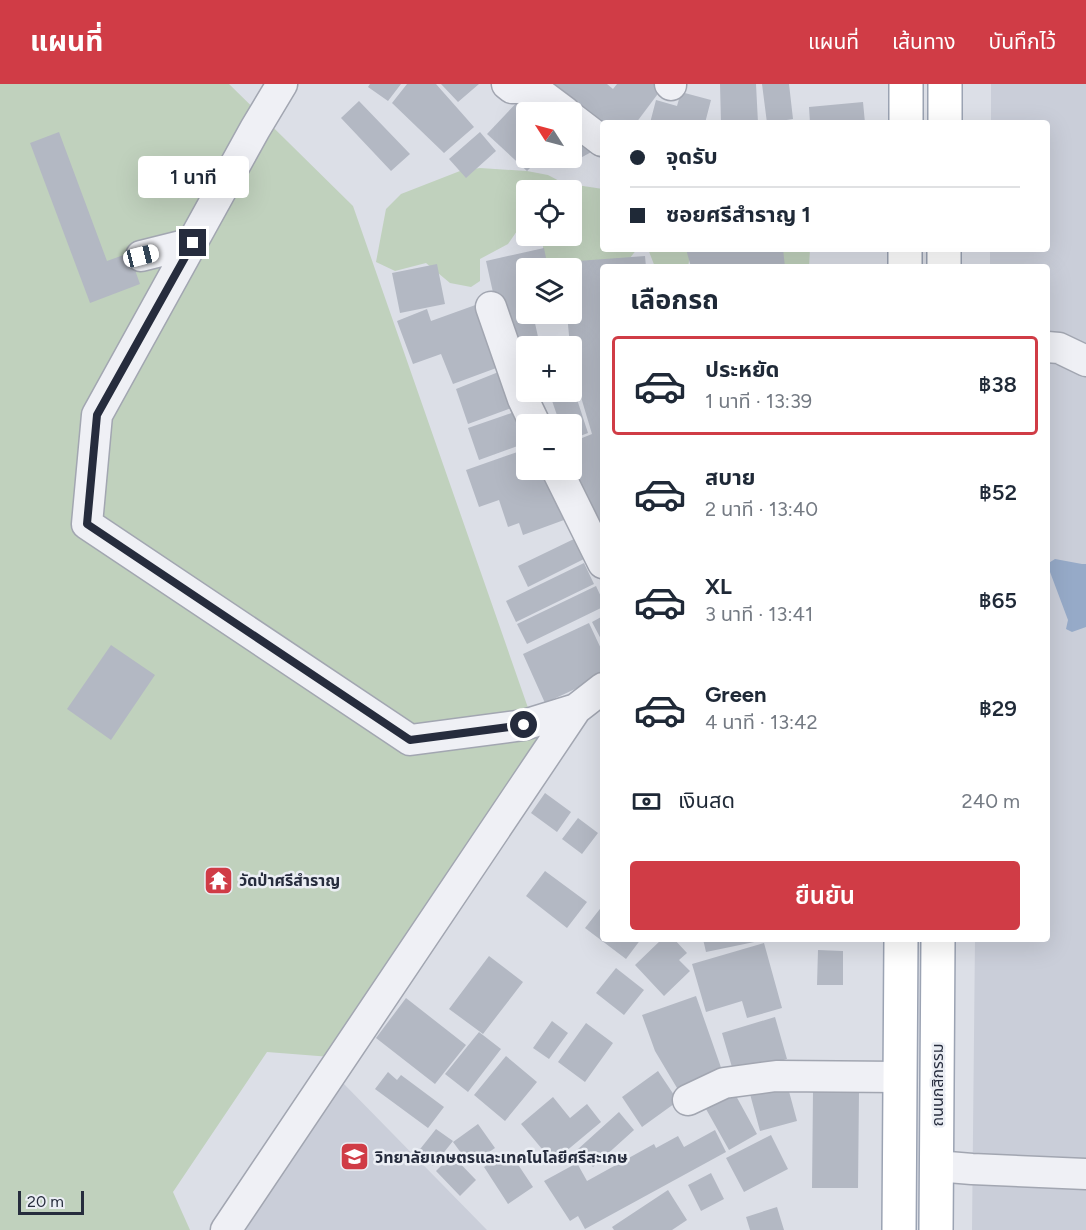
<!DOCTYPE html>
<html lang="th">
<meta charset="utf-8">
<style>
body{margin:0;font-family:Figtree,"Noto Sans Thai",sans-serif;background:#f6f6f7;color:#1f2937;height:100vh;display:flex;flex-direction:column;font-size:22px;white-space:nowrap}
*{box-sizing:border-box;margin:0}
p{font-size:20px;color:#747a83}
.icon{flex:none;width:33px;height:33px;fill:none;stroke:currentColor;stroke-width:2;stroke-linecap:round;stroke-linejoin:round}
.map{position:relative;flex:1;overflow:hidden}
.drawer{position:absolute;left:600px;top:180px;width:450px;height:678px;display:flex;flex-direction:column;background:#fff;border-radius:6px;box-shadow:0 6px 24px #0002}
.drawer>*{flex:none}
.top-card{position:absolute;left:600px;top:36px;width:450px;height:132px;border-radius:6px;box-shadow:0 6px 24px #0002;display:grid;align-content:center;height:132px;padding:0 30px;background:#fff}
.needle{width:39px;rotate:306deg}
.fabs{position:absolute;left:516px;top:18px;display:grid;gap:12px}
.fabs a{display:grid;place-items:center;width:66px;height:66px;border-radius:6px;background:#fff;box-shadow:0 6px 24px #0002;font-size:30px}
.scale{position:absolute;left:18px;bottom:15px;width:66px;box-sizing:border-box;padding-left:6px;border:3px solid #262c3d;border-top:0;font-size:16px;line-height:21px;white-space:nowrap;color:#262c3d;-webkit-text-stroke:4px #ebeef4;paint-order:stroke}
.end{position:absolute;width:27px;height:27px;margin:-14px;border:8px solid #262c3d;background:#fff;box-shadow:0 0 0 3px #fff}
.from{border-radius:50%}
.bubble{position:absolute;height:42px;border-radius:6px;background:#fff;box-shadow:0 6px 24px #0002;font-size:20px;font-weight:600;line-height:42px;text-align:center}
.car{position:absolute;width:18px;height:36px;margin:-18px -9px;border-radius:8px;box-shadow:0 0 4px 2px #0007;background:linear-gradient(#fff 24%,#345 0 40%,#fff 0 76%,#345 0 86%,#fff 0)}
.top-card b{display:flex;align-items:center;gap:21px;height:57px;font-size:22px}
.top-card b+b{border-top:2px solid #e0e1e3}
.top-card i{width:15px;height:15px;background:#1f2937}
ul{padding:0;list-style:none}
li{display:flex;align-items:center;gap:18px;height:99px;margin:0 12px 9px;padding:0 18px;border:3px solid transparent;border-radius:6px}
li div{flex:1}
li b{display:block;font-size:22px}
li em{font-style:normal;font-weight:600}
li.on{border-color:#d03c46}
li>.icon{width:54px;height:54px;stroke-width:1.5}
h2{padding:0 30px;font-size:27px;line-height:72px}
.pay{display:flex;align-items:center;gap:15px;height:66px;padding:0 30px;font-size:22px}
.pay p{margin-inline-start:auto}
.button{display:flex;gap:12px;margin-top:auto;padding:12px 30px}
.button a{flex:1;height:69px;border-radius:6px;background:#d03c46;color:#fff;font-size:24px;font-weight:600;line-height:69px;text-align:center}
header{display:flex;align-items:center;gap:36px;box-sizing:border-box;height:84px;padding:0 30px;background:#d03c46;color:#fff}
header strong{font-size:28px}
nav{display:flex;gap:33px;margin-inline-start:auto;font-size:21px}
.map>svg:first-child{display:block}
.built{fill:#caced9}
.green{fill:#c0d1bd}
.water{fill:#96aac8}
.building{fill:#b3b8c3}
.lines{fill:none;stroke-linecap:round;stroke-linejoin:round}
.minor-casing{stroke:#a2a6b1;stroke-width:33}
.major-casing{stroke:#9ba3b3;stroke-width:36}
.minor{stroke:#eff0f5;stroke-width:30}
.major{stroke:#fff;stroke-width:33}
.route{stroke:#262c3d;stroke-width:8}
.labels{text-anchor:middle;stroke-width:5;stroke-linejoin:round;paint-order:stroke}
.poi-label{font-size:16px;font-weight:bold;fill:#262c3d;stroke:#ebeef4;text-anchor:start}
.street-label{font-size:16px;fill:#262c3d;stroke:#ebeef4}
</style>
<header>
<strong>แผนที่</strong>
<nav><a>แผนที่</a><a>เส้นทาง</a><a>บันทึกไว้</a></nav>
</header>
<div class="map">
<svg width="1086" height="1146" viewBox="0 0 1086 1146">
<rect width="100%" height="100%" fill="#dcdfe7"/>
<path class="built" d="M991 0H1086V1146H972L975 855H1047V183H990V165H1047V39H991Z
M343 999 487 1146H245Z"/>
<path class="green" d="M0 0H229L353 122 541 661 331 973 267 968 173 1108 190 1146H0Z
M480 84 527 87 548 91 563 99 603 105V165H637L623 183H603L588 188 572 186V184L543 183V152H572V106H526V134L508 160 480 175V197L471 203 450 199 426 179 395 187 376 178 386 125 401 110 460 87Z
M648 165H691L688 183H655Z
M742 165H810L809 183H757Z"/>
<path class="water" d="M1055 475 1082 480H1086V543L1072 548 1066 545 1068 536 1047 480Z"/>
<path class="building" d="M370 0H401L388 17 368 3Z
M407 0H436L474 43 444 69 392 19Z
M441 0H479L458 18Z
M536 0H607L613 5 617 0H660L663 3 636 39H603Z
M720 0H756L758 39H721Z
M762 0H789L793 35 767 39Z
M681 8 711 16 705 39H650L656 16 677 22Z
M523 12 534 22 519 38 526 45V74H540L527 87 487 50Z
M359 17 410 70 391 87 341 34Z
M863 18 865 39H810L809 23Z
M59 48 107 177 129 169 140 200 90 219 30 59Z
M480 48 496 67 466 94 449 75Z
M585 48 595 66 573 78 570 74H572V56Z
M544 164 548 184H526V230H533L540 262H526V301L494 213 486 177Z
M686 165H737L738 168 783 165 785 183H691Z
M645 172 646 183H603V468L572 386V358L592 350 572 283V262H570L567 230H572V184H564V178Z
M437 180 445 220 400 229 392 189Z
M481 219 499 283 453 300 441 270 413 280 397 237 427 225 431 237Z
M501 287 514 323 468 340 456 305Z
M572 300 588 349 572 355V340H560L549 308H572Z
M520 326 526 345V359L479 376 468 344Z
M526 365V386H547L564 436 523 451 519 439 508 443 499 416 479 423 466 386Z
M576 454 586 474 528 503 518 482Z
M584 479 594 500 516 538 506 517Z
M596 502 603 517V523L527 560 517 540Z
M603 532V559L592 538Z
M589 539 603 569V592L545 619 523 570Z
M111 561 155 591 111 656 67 625Z
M545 709 571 728 557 748 531 729Z
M578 734 598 749 582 770 562 755Z
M545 787 587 818 567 844 526 812Z
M603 821V855H641L626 875 585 844Z
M662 855H674L687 869 679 876 690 887 664 912 635 881Z
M703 855H763L764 856 706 868Z
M764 859 782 924 747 934 742 917 706 928 692 880Z
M818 866 843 867V901H817Z
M489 872 523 898 483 950 449 925Z
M616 884 644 906 624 931 596 909Z
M696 912 724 992 680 1009 655 967 642 931Z
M406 914 466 961 435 1000 376 954Z
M775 933 787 975 734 990 722 949Z
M552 937 568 949 549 975 533 964Z
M586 939 613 959 585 998 558 978Z
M479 948 501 965 468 1008 445 990Z
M506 972 537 998 505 1037 474 1011Z
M658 987 678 1017 642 1043 622 1013Z
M388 988 397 996 401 991 444 1023 428 1044 375 1005Z
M787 1000 797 1037 760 1047 750 1010Z
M813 1008H859L858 1104H812Z
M735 1010 757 1050 729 1066 706 1025Z
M553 1013 570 1034 587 1020 601 1038 553 1078 521 1040Z
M619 1028 634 1046 593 1083 577 1066Z
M478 1040 495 1064 470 1081 453 1058Z
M436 1045 453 1057 433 1082 417 1069Z
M715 1046 726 1068 585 1145 578 1132 570 1137 544 1097 577 1079 587 1097 654 1060 656 1064 678 1052 684 1063Z
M771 1051 788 1085 744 1108 726 1074Z
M452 1071 476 1096 460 1112 436 1087Z
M503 1071 509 1080 515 1076 533 1103 508 1120 484 1083Z
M711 1089 724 1115 701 1127 688 1101Z
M668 1106 687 1136 672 1146H614L612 1143Z
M777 1123 784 1146H750L746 1133Z"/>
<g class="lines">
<defs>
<path id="minor" d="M282 0 255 45 97 331 87 440 410 656 524 641 576 625
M507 0 512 4H533L565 28
M670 0 671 1
M572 34 602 57
M141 172 193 159
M491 223 523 315 535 340
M1047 263 1059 264 1086 277
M557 386 603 479
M688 1016 724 999 776 992 900 993
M936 1082 972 1085 1086 1090
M226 1146 576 625 603 604"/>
<path id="major" d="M906 39V0
M945 39V0
M905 183V165
M944 183V165
M899 1146 901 855
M936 1146 938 855"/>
</defs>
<use href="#minor" class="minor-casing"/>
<use href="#major" class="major-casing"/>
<use href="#minor" class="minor"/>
<use href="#major" class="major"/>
</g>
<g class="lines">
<path class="route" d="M193 159 97 331 87 440 410 656 524 641"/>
</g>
<defs>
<symbol id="temple-square" viewBox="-11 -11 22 22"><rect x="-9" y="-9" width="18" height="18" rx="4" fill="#d03c46" stroke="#ebeef4"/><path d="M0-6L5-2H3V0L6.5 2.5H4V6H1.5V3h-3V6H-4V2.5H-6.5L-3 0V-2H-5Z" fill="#fff"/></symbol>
<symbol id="university-square" viewBox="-11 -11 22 22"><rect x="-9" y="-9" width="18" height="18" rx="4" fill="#d03c46" stroke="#ebeef4"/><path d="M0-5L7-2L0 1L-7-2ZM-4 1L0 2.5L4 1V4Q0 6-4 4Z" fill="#fff"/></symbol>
</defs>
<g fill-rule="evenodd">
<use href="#temple-square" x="202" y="780" width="33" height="33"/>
<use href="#university-square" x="338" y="1056" width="33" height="33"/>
</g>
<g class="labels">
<g class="poi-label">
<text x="239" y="802">วัดป่าศรีสำราญ</text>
<text x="375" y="1079">วิทยาลัยเกษตรและเทคโนโลยีศรีสะเกษ</text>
</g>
<g class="street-label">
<text transform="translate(937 1001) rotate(-90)" y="6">ถนนกสิกรรม</text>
</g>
</g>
</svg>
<div class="fabs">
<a><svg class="needle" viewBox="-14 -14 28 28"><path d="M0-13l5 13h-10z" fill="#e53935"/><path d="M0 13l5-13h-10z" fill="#747a83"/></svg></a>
<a><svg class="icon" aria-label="locate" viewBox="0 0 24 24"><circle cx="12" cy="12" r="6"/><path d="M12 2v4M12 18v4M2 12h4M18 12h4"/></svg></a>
<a><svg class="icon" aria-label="layers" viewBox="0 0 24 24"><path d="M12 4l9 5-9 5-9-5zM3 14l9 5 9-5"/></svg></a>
<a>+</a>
<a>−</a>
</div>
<div class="scale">20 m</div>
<i class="end from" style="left:524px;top:641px"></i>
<i class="end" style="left:193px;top:159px"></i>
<div class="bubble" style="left:138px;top:72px;width:111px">1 นาที</div>
<i class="car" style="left:141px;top:172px;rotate:76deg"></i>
<div class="top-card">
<b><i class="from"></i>จุดรับ</b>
<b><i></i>ซอยศรีสำราญ 1</b>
</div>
<section class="drawer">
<h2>เลือกรถ</h2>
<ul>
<li class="on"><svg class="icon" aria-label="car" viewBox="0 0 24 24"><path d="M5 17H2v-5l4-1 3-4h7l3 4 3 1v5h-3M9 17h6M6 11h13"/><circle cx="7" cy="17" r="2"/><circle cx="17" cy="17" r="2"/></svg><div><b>ประหยัด</b><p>1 นาที · 13:39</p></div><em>฿38</em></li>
<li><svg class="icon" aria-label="car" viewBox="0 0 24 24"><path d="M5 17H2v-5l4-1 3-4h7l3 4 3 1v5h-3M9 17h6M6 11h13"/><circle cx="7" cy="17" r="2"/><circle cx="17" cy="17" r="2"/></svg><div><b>สบาย</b><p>2 นาที · 13:40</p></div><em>฿52</em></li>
<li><svg class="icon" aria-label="car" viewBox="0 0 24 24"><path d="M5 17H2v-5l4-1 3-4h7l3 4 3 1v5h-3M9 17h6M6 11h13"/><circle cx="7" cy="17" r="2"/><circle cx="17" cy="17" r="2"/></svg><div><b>XL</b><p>3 นาที · 13:41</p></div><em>฿65</em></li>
<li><svg class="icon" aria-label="car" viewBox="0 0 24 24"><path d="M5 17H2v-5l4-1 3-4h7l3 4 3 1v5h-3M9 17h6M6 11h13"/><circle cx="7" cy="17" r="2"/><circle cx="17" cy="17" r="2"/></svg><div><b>Green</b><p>4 นาที · 13:42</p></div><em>฿29</em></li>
</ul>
<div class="pay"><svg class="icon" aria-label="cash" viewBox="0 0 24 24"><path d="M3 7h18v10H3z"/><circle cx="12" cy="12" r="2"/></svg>เงินสด<p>240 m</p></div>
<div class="button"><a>ยืนยัน</a></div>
</section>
</div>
